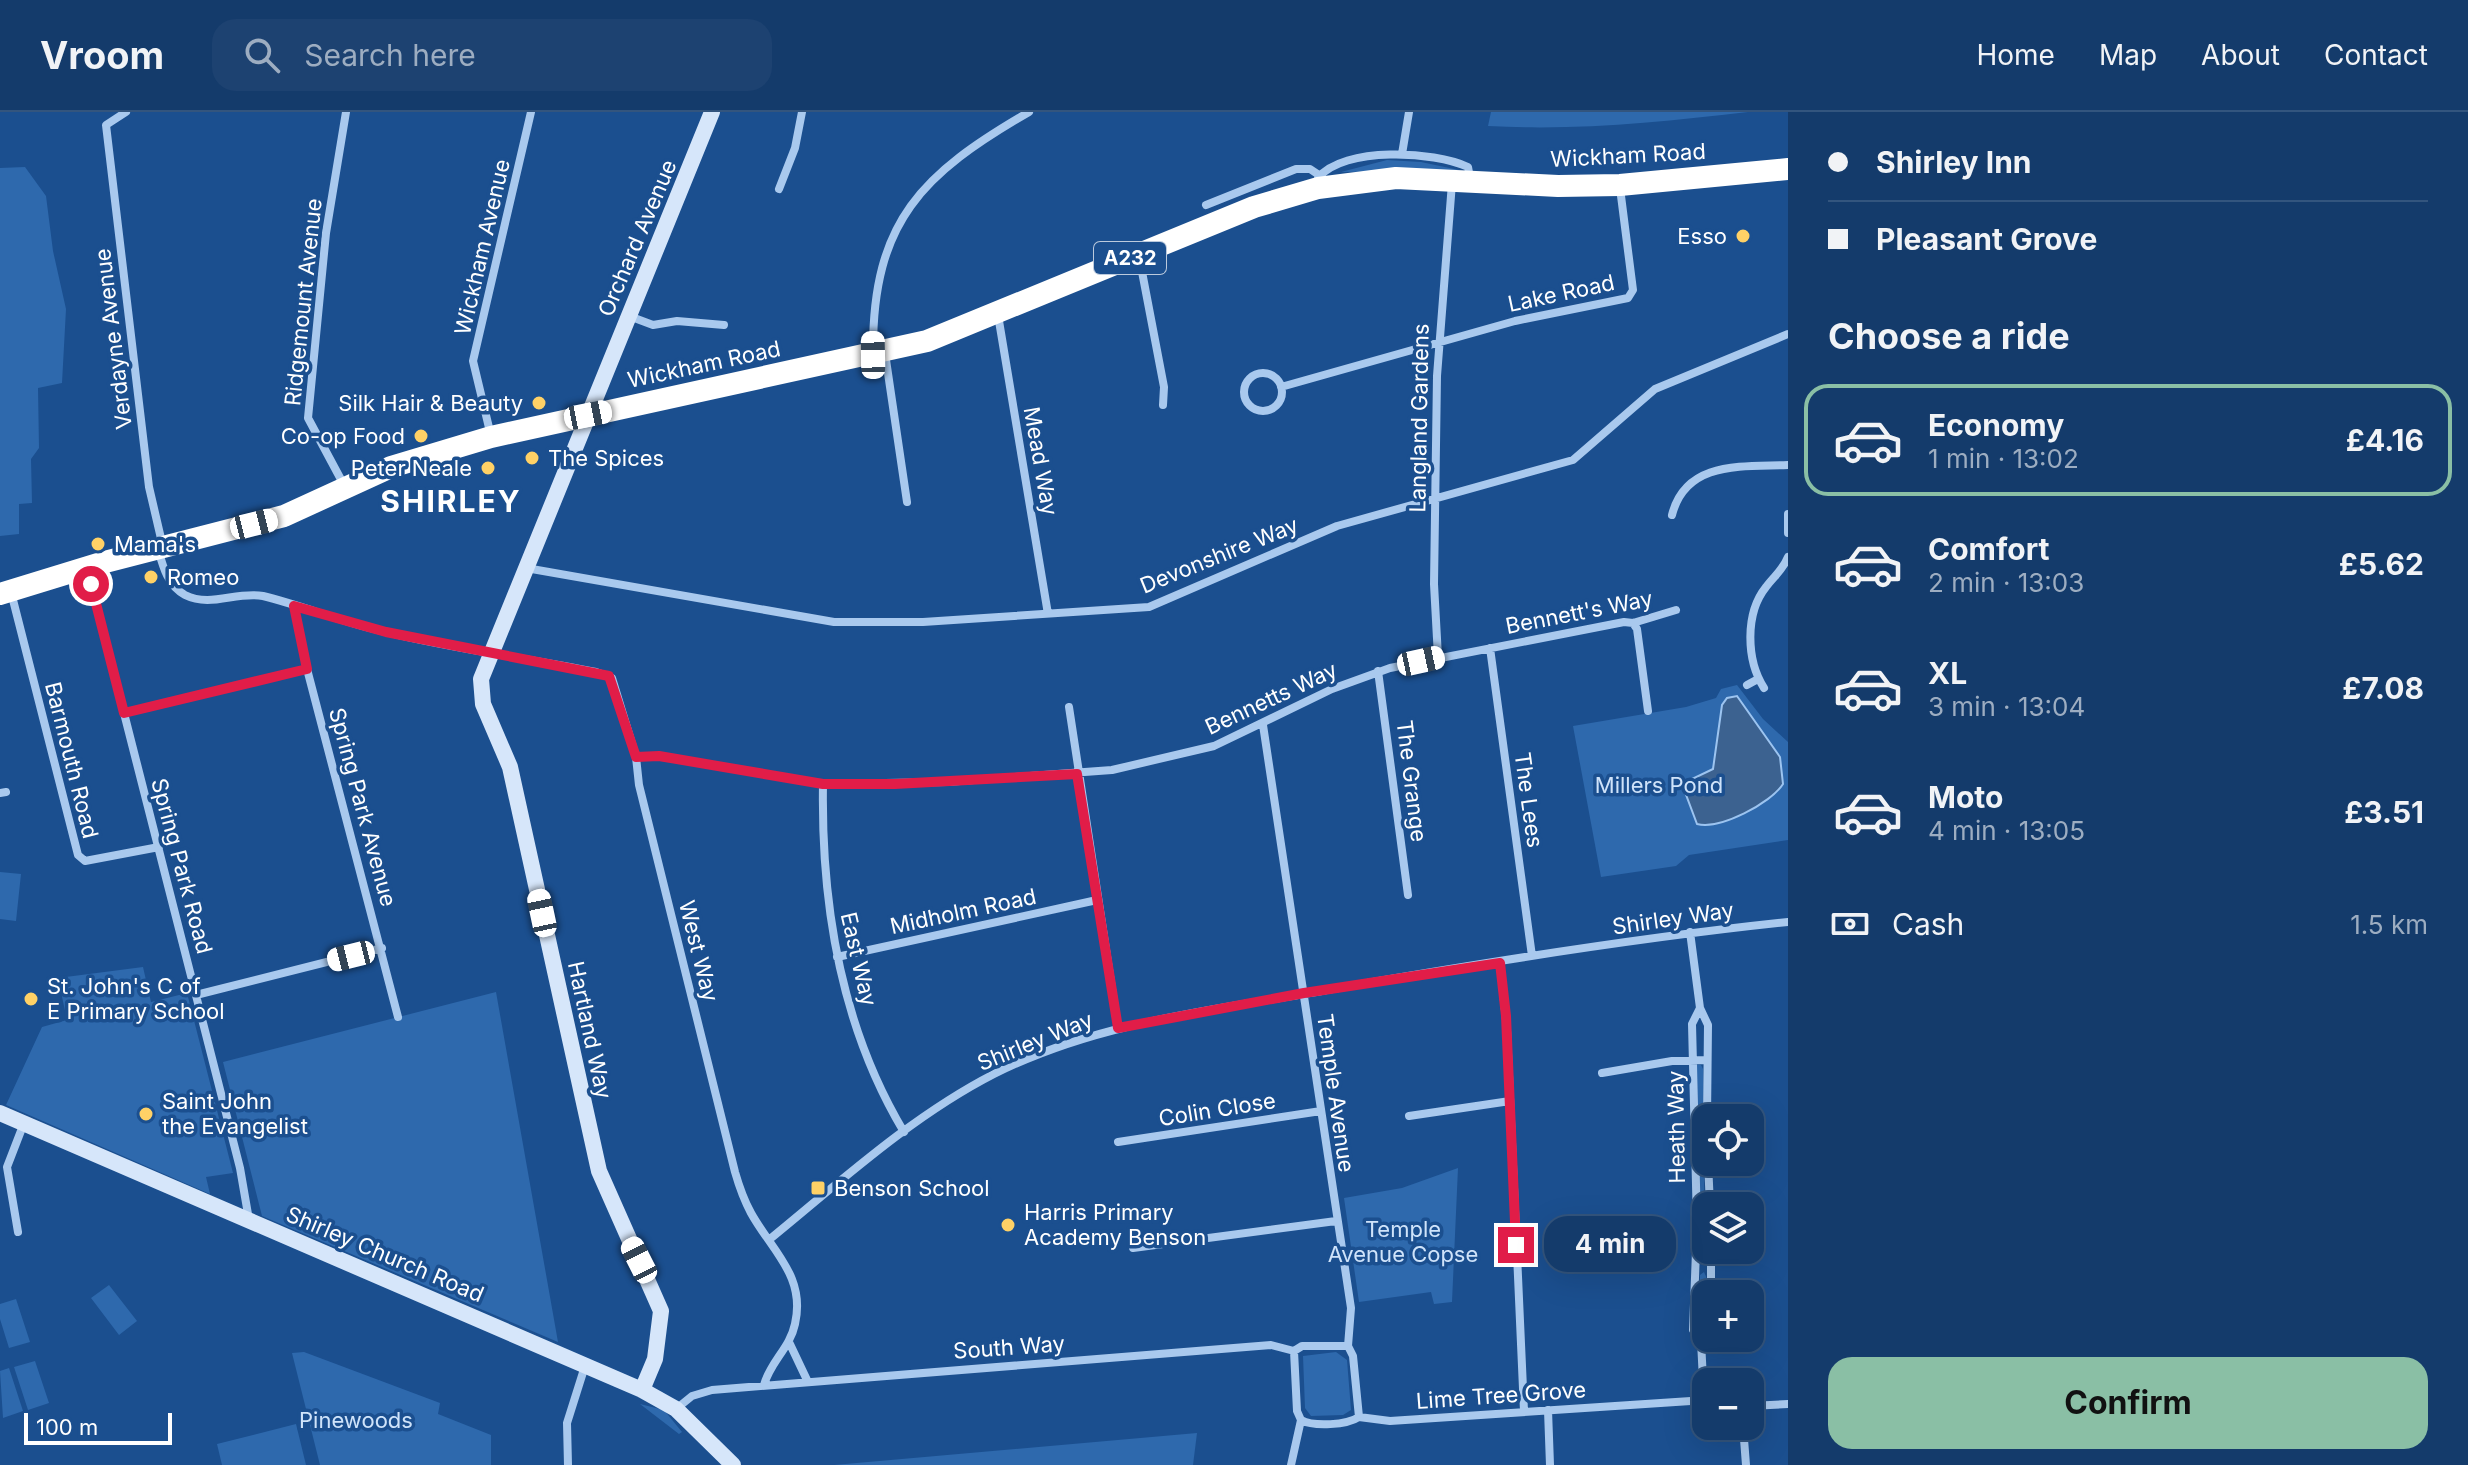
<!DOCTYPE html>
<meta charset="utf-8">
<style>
body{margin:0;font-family:Inter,sans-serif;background:#1d4271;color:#f1f3f6;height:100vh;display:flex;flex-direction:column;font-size:30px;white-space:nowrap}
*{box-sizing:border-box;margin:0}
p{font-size:26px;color:#9dadc1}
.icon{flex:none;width:44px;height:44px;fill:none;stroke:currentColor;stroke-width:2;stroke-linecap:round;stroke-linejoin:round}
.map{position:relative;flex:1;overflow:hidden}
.panel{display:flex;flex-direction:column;background:#143b6b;width:680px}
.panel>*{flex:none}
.guide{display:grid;align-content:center;height:176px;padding:0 40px;background:#143b6b}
.fabs{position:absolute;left:1692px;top:992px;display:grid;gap:16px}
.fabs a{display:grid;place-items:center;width:72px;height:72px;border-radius:16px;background:#143b6b;box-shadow:0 8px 32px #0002,0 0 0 2px #33557e;font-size:40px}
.scale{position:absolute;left:24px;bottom:20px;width:148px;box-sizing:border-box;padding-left:8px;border:4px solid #fff;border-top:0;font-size:22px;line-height:28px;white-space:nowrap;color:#fff;-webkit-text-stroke:6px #1b4f8f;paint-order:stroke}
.end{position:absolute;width:36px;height:36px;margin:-18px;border:10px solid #e11d48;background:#fff;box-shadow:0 0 0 4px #fff}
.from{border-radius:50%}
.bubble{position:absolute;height:56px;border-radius:24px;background:#143b6b;box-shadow:0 8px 32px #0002,0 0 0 2px #33557e;font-size:26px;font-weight:700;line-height:56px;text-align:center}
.car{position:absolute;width:24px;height:48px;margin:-24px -12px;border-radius:10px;box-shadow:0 0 6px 2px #0007;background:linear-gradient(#fff 24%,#345 0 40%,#fff 0 76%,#345 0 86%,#fff 0)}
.guide b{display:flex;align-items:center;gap:28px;height:76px;font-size:30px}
.guide b+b{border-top:2px solid #33557e}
.guide i{width:20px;height:20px;background:#f1f3f6}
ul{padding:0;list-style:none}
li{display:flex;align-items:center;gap:24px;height:112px;margin:0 16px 12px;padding:0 24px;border:4px solid transparent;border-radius:24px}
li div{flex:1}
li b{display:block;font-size:30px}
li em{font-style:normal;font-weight:700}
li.on{border-color:#8abfa5}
li>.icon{width:72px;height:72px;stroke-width:1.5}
h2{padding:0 40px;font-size:36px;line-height:96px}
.pay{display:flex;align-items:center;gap:20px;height:88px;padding:0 40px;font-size:30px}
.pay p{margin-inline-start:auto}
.cta{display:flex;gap:16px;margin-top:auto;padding:16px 40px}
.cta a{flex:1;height:92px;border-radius:24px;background:#8abfa5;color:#111;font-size:32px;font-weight:700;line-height:92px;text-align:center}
header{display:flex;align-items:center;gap:48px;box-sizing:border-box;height:112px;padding:0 40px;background:#143b6b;border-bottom:2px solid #33557e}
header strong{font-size:38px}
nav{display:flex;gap:44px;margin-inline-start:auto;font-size:28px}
.search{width:560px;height:72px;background:#1d4271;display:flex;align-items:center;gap:20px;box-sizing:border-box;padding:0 28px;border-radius:24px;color:#9dadc1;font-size:30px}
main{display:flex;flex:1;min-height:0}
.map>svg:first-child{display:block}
.green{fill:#2e69ad}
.water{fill:#3c6290;stroke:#9cc4f0;stroke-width:2}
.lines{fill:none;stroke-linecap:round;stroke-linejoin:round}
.street{stroke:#a9c9ee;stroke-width:8}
.secondary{stroke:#d6e6fa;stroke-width:16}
.highway{stroke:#fff;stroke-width:22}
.route{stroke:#e11d48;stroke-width:10}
.poi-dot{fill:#ffd166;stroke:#1b4f8f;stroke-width:3}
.labels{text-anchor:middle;stroke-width:7;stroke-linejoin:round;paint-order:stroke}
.shield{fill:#1b4f8f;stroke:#bbcadd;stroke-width:2}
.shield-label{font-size:20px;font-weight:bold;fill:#fff}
.street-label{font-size:22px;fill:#fff;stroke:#1b4f8f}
.poi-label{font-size:22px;fill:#fff;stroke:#1b4f8f;text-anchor:start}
.park-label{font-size:22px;fill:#cfe3fa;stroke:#1b4f8f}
.district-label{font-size:30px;font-weight:bold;letter-spacing:2px;fill:#fff;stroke:#1b4f8f}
</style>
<header>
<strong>Vroom</strong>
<div class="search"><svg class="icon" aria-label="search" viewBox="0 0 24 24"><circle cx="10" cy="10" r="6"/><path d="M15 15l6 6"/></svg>Search here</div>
<nav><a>Home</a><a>Map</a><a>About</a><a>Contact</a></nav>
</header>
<main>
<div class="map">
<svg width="1788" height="1353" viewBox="0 0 1788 1353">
<rect width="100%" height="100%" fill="#1b4f8f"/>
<path class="green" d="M1491 0H1748C1661 10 1576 19 1488 14Z
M1387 48 1421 50 1459 58 1341 60Z
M25 55 46 84 53 139 66 197 62 271 38 276 39 336 31 347 32 391 19 392V422L0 424V56Z
M1737 573 1763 607 1788 630V728L1689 743 1676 754 1601 765 1573 614 1686 595 1716 586 1721 577Z
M0 760 21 762 16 809 0 807Z
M143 855 151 890 187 881 233 1061 206 1065 210 1082 6 993 42 915 67 908 58 866Z
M496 880 558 1230 262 1104 223 950Z
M1697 953H1701L1703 957 1705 1150 1700 1146Z
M1458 1056 1452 1190 1434 1192 1431 1180 1359 1190 1344 1086 1402 1076Z
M1704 1160C1712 1174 1705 1203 1704 1220L1699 1224 1700 1163Z
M109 1173 137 1209 119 1223 91 1186Z
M16 1187 30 1230 9 1236 0 1207V1192Z
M304 1240 440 1291 438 1302 491 1323V1353H320L292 1241Z
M1336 1240 1347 1248 1351 1298 1343 1303 1311 1304 1305 1296 1303 1244Z
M35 1249 49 1291 28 1298 14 1255Z
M9 1256 23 1299 3 1306 0 1259Z
M640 1292 664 1298 682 1320 679 1322Z
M296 1312 306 1353H222L217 1332Z
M1197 1321 1193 1353H834Z"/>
<path class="water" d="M1737 584 1780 645 1783 672C1771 691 1720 718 1697 712L1685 680 1692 667 1713 657 1722 593 1727 586Z"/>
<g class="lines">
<path class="street" d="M126 0 106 13 149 375 163 435
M1402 42 1409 0
M1318 75V66C1344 34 1434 39 1468 55L1470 66
M779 77 795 36 802 0
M1206 93 1296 57H1310L1319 63
M1139 144 1164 275 1163 293
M998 203 1048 502
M629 204 653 213 677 209 724 213
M873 238C873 109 922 62 1029 0
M885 241 907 390
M1244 280a19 19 0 1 1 38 0a19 19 0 1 1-38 0Z
M1281 275 1515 209 1628 186 1633 178 1620 76
M491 324 473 249 531 0
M345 375 308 306 326 121 346 0
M1788 402V421
M1672 403C1686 348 1743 355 1788 353
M158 437C163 455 168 474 185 483 211 496 236 479 263 484 304 494 344 511 386 520 455 537 526 546 596 560L612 566 636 645 639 673 735 1060C739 1074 744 1088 751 1101 772 1139 806 1164 795 1212 790 1236 770 1250 764 1273
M87 456 240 1056 249 1108
M526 456 834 510H923L1149 495 1337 414 1573 348 1655 277 1788 222
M11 480 78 743 85 749 159 735
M294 494 307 557 398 905
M1633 511 1637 517 1648 599
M1490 536 1532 844
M1438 545 1434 472 1437 264 1452 71
M1378 559 1408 783
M1747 573 1758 567
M1764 576C1746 548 1745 501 1766 475 1774 464 1783 458 1788 445
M1069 595 1118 916
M124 601 307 557
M1263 613 1351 1196 1348 1234 1353 1244 1359 1305
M636 645 659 644 823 672 947 670 1112 658 1214 634 1332 577 1390 556 1624 510 1633 511 1676 498
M823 672C821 793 841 915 904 1020
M0 681 6 680
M1690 820 1700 896 1708 913 1707 1006
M837 845 1097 788
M1500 851 1507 918 1524 1299
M196 883 382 836
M1700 896 1692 912 1697 1113 1693 1218 1701 1229
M1602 961 1672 949 1707 948
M1409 1004 1510 989
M1118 1030 1321 999
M1708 1050 1710 1094
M18 1120 7 1055 24 1011
M770 1127C841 1069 912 1004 994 962 1097 910 1214 898 1327 878 1480 851 1634 826 1788 810
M1133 1136 1336 1109
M1711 1138V1182
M789 1230 807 1268
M1704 1288 1701 1229 1706 1225
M1750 1294 1788 1292
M676 1297 692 1284 712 1278 1271 1233 1294 1239 1302 1234H1348
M1548 1298 1550 1353
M1301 1308C1314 1315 1347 1313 1359 1305L1390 1309 1706 1288
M1743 1314 1746 1353
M568 1353 567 1311 585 1254
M1291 1353 1301 1308 1297 1299 1294 1239"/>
<path class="secondary" d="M0 1001 642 1278 676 1297 733 1353
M642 1278 655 1247 661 1199 599 1059 510 655 483 592 481 567 712 0"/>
<path class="highway" d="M0 482 101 451 284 404 391 355 491 325 927 229 1254 95 1318 76 1396 66 1558 74 1620 73 1788 57"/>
</g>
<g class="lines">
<path class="route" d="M91 472 124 601 307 557 294 494 386 520 609 564 636 645 659 644 823 672H895L1077 662 1118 916 1304 881 1500 851 1506 904 1516 1133"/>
</g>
<g class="poi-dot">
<circle cx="1743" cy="124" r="8"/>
<circle cx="539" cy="291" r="8"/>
<circle cx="421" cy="324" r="8"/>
<circle cx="532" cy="346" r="8"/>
<circle cx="488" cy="356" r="8"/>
<circle cx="98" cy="432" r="8"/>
<circle cx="151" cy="465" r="8"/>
<circle cx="31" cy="887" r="8"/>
<circle cx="146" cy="1002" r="8"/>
<rect x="810" y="1068" width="16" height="16" rx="4"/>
<circle cx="1008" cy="1113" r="8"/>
</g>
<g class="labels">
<rect class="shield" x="1094" y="130" width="72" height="32" rx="6"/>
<g class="shield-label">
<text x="1130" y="153">A232</text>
</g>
<g class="street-label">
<text transform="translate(1628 43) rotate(-3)" y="8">Wickham Road</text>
<text transform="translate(637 126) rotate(-67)" y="8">Orchard Avenue</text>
<text transform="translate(482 135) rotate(-77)" y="8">Wickham Avenue</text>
<text transform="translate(1561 181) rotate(-12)" y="8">Lake Road</text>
<text transform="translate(303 190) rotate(-84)" y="8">Ridgemount Avenue</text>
<text transform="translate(113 227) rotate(-97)" y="8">Verdayne Avenue</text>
<text transform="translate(704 252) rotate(-12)" y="8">Wickham Road</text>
<text transform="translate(1419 306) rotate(-89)" y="8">Langland Gardens</text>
<text transform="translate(1041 349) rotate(80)" y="8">Mead Way</text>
<text transform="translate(1219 443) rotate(-22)" y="8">Devonshire Way</text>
<text transform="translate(1579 500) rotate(-11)" y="8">Bennett's Way</text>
<text transform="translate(1271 586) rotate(-25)" y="8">Bennetts Way</text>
<text transform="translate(72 648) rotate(76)" y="8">Barmouth Road</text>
<text transform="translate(1412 669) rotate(83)" y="8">The Grange</text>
<text transform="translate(1529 688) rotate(82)" y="8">The Lees</text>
<text transform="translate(363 695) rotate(75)" y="8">Spring Park Avenue</text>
<text transform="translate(182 754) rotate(75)" y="8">Spring Park Road</text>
<text transform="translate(963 799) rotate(-12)" y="8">Midholm Road</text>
<text transform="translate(1673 806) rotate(-8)" y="8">Shirley Way</text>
<text transform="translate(699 839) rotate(76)" y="8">West Way</text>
<text transform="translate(859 847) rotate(77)" y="8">East Way</text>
<text transform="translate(590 918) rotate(78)" y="8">Hartland Way</text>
<text transform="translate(1035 929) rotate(-22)" y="8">Shirley Way</text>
<text transform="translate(1336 981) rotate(82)" y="8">Temple Avenue</text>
<text transform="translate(1217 997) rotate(-9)" y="8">Colin Close</text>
<text transform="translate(1676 1015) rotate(-91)" y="8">Heath Way</text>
<text transform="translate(385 1142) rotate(23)" y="8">Shirley Church Road</text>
<text transform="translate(1009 1235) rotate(-4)" y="8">South Way</text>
<text transform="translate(1501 1283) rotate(-4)" y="8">Lime Tree Grove</text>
</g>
<g class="poi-label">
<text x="1727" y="132" text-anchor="end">Esso</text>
<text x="523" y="299" text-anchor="end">Silk Hair &amp; Beauty</text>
<text x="405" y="332" text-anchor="end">Co-op Food</text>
<text x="548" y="354">The Spices</text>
<text x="472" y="364" text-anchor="end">Peter Neale</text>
<text x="114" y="440">Mama's</text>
<text x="167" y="473">Romeo</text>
<text x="47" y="882">St. John's C of<tspan x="47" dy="25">E Primary School</tspan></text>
<text x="162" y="997">Saint John<tspan x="162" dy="25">the Evangelist</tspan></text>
<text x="834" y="1084">Benson School</text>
<text x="1024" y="1108">Harris Primary<tspan x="1024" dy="25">Academy Benson</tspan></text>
</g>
<g class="park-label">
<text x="1659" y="681">Millers Pond</text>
<text x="1403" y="1125">Temple<tspan x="1403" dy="25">Avenue Copse</tspan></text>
<text x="356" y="1316">Pinewoods</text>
</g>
<g class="district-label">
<text x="451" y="400">SHIRLEY</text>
</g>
</g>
</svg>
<div class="fabs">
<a><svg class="icon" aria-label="locate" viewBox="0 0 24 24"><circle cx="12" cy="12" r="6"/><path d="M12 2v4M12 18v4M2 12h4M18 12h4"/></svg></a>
<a><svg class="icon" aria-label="layers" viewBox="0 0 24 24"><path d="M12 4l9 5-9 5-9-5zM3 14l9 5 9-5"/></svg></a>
<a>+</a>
<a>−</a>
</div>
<div class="scale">100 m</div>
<i class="end from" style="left:91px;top:472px"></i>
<i class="end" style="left:1516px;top:1133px"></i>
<div class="bubble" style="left:1544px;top:1104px;width:132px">4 min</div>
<i class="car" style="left:873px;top:243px;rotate:359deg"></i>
<i class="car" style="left:588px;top:303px;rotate:79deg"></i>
<i class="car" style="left:254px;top:412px;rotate:76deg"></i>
<i class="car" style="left:1421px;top:549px;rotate:78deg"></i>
<i class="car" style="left:542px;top:801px;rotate:348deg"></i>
<i class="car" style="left:351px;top:844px;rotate:256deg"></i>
<i class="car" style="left:639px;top:1148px;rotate:333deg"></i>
</div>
<section class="panel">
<div class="guide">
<b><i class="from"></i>Shirley Inn</b>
<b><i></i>Pleasant Grove</b>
</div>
<h2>Choose a ride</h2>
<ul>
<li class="on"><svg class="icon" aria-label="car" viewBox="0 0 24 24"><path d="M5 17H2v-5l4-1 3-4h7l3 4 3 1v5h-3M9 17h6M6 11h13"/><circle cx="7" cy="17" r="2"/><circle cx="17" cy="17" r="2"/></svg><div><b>Economy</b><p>1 min · 13:02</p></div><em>£4.16</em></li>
<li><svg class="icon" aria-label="car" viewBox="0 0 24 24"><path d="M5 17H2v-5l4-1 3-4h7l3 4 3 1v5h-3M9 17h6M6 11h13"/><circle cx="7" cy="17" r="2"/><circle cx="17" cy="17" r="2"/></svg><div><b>Comfort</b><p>2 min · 13:03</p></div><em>£5.62</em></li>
<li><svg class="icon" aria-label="car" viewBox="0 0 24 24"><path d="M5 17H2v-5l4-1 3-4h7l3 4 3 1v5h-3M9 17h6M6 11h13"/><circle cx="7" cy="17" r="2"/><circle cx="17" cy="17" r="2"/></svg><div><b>XL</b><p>3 min · 13:04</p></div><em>£7.08</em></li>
<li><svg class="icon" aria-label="car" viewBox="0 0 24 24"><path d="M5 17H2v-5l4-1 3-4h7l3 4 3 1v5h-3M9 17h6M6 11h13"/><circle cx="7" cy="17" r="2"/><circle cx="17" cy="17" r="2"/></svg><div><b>Moto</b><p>4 min · 13:05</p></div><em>£3.51</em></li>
</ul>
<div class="pay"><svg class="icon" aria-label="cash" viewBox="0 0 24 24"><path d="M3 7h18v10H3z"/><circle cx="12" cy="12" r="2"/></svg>Cash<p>1.5 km</p></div>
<div class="cta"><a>Confirm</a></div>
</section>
</main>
